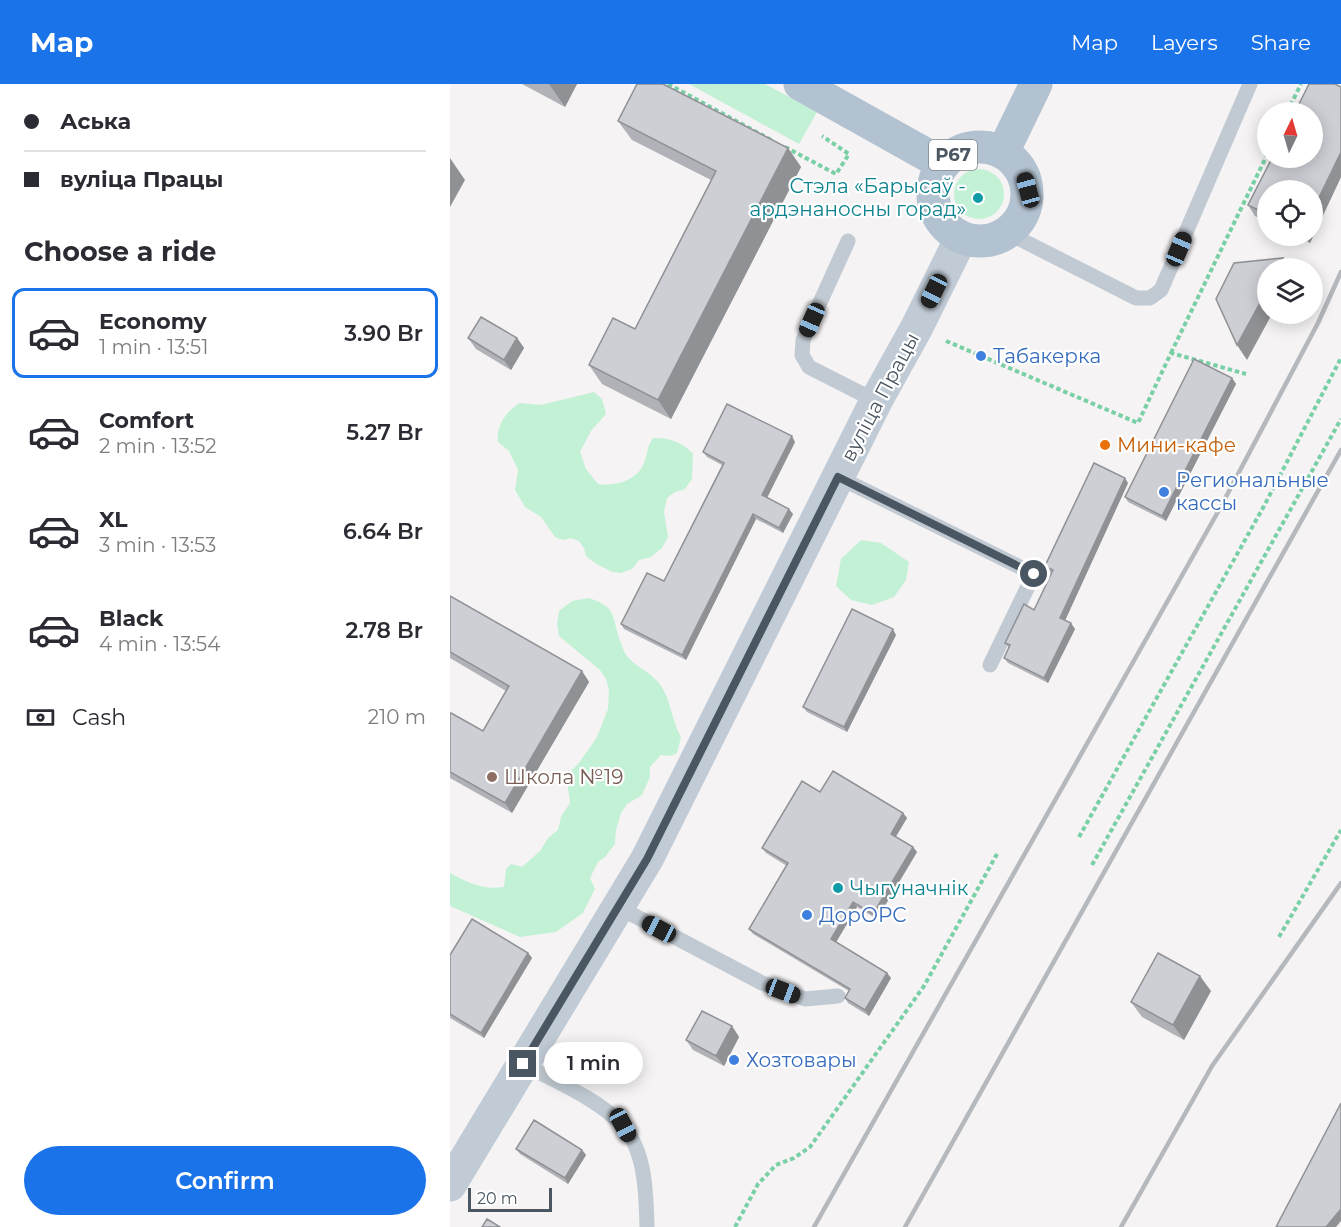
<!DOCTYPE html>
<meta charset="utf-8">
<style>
body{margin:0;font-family:Montserrat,sans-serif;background:#f2f2f3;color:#2b2b33;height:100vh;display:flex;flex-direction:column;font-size:22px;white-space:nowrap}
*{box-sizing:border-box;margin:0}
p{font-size:20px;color:#7c7c81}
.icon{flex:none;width:33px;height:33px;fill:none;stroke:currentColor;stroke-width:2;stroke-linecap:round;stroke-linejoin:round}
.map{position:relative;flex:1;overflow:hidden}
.sheet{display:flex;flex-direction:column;background:#fff;width:450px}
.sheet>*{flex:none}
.top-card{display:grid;align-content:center;height:132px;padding:0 24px;background:#fff}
.needle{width:39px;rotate:5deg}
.fabs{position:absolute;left:807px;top:18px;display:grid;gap:12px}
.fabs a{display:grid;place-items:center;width:66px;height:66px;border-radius:50%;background:#fff;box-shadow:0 3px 15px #0003;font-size:30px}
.scale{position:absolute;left:18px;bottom:15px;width:84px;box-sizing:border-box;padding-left:6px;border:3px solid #4a5661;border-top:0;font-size:16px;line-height:21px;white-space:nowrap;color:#4a5661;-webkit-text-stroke:4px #fff;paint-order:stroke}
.end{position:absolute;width:27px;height:27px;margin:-14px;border:8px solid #4a5661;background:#fff;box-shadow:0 0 0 3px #fff}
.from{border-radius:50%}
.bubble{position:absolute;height:42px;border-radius:21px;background:#fff;box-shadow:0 3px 15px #0003;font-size:20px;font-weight:600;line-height:42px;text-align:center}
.car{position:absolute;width:18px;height:36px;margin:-18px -9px;border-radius:8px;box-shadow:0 0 4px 2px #0007;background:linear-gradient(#222 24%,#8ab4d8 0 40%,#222 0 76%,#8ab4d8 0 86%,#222 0)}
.top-card b{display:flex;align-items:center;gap:21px;height:57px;font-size:22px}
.top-card b+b{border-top:2px solid #e1e1e2}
.top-card i{width:15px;height:15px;background:#2b2b33}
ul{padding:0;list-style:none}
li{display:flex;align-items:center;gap:18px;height:90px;margin:0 12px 9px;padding:0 12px;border:3px solid transparent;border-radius:12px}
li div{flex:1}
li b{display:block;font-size:22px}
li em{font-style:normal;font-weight:600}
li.selected{border-color:#1a73e8}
li>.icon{width:54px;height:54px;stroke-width:1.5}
h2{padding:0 24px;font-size:27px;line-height:72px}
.pay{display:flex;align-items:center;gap:15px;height:66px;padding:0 24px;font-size:22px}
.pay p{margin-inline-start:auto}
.action{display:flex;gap:12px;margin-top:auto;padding:12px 24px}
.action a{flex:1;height:69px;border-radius:36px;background:#1a73e8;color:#fff;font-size:24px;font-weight:600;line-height:69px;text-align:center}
header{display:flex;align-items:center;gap:36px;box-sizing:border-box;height:84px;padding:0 30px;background:#1a73e8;color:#fff}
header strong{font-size:28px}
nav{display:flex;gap:33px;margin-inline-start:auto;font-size:21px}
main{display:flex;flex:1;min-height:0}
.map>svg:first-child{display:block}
.green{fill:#c3f1d5}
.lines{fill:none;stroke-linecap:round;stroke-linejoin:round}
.path{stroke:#7ad0a6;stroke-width:4;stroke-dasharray:4.5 3;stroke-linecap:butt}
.service{stroke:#c1cad2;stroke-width:15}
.secondary{stroke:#c1cbd6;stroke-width:33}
.primary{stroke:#b3c2d1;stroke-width:33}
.rail{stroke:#b5b8bd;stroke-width:4.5}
.wall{fill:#b0b2b7}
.shaded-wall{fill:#909195}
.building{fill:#cdcfd5;stroke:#909195;stroke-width:1.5}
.route{stroke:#4a5661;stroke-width:8}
.culture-dot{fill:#0f9aa8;stroke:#fff;stroke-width:2}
.shop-dot{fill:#3f7fe0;stroke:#fff;stroke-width:2}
.food-dot{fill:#e8710a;stroke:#fff;stroke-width:2}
.education-dot{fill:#8d6e63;stroke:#fff;stroke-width:2}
.labels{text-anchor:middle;stroke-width:4.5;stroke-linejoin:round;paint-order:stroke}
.shield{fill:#fff;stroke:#808990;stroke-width:1.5}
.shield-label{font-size:18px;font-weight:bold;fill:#4a5661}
.culture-label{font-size:20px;fill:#0d838f;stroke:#fff;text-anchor:end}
.shop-label{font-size:20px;fill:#366cbe;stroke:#fff;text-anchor:start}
.street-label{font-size:20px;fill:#4a5661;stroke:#fff}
.food-label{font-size:20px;fill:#c56008;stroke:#fff;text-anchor:start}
.education-label{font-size:20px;fill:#785e54;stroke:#fff;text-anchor:start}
</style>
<header>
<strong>Map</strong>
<nav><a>Map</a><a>Layers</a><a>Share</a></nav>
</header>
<main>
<section class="sheet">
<div class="top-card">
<b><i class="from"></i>Аська</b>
<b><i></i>вуліца Працы</b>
</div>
<h2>Choose a ride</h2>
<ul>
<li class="selected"><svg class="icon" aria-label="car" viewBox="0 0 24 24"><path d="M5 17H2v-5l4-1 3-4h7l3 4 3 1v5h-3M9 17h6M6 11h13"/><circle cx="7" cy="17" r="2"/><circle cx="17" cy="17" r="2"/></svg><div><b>Economy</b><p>1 min · 13:51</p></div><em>3.90 Br</em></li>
<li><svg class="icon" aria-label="car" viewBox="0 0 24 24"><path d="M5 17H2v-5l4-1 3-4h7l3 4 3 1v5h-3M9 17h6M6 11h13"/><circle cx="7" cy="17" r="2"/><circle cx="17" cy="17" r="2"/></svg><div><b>Comfort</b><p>2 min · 13:52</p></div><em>5.27 Br</em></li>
<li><svg class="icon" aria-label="car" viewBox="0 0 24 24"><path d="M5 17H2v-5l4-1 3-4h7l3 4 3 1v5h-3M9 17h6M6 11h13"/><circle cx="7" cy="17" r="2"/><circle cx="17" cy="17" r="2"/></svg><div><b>XL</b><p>3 min · 13:53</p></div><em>6.64 Br</em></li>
<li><svg class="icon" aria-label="car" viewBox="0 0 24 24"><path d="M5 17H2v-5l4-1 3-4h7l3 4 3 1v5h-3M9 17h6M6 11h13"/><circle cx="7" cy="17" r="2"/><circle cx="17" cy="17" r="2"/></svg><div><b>Black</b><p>4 min · 13:54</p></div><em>2.78 Br</em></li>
</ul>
<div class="pay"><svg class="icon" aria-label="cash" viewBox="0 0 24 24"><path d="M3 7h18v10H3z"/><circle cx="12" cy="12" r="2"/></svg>Cash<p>210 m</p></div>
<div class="action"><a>Confirm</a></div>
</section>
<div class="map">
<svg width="891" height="1143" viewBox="0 0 891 1143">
<rect width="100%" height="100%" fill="#f5f3f3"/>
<path class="green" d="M239 0H315L367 28 349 60Z
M504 110a25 25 0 1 1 50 0a25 25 0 1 1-50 0Z
M144 308 152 315 156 330 141 347 130 368 136 385 148 400C165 403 190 396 195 376 198 368 197 362 203 354 218 353 233 358 243 370L242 395 235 405 225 408 217 414 214 428 218 453 212 464 201 473 189 476 182 485 171 489 162 488 145 479 136 472 134 464 129 457 121 454 113 456 105 453 91 433 75 423 65 406 68 386 59 367 48 358C46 341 56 329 69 319L91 321Z
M411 456 431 459 459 478 456 496 444 513 422 521 401 516 386 502 391 475Z
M139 514C169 524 161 534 171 559 172 562 174 568 176 571 184 582 199 587 208 598 221 613 221 636 231 653L227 669 221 672 211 671 200 683V693L192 711 177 720 171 729 166 746 165 760 155 773 148 778 140 794 145 805 133 829 106 848 70 853 0 822V789C18 799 33 806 54 803L56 785 61 780 72 783 90 767 98 754 108 746 111 733 120 719 118 704 119 689 129 679 147 653 158 625 159 606 156 595 150 586 109 552 107 540 109 527 122 517Z"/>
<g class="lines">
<path class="path" d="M218 0 323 57
M837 28 851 0
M335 63 386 90 399 70 372 52
M496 257 688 339 721 269 796 290
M721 269 818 69
M629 753 814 422 891 274
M642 781 891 335
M829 853 891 746
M285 1143 308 1100 326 1081 344 1074 360 1063 474 902 547 770"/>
<path class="service" d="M558 149 686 214H700L711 206 800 0
M398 157 353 256 352 271 359 283 426 317
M388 393 584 490 540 581
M168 823 312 899 355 915 388 912
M73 980C103 996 150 1016 172 1041 196 1067 196 1110 197 1143"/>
<path class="secondary" d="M0 1101 197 775 426 317 467 243 511 154"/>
<path class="primary" d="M350 0 493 80
M483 110a47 47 0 1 1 94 0a47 47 0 1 1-94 0Z
M553 68 586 0"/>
<path class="rail" d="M364 1143 769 426 868 239 891 188
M455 1143 891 366
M671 1143 762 982 891 799"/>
</g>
<path class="wall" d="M72 0H127L115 23Z
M891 3V93L860 159 845 152H862L818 106V138L805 132 798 121Z
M168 37 338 64 351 83 221 335 152 300 139 281 185 245 261 96 182 56Z
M18 254H67L74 264 61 286 26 265Z
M782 294 786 300 716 437 678 418 675 413Z
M345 358 317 413 343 430 333 449 306 435 236 576 174 545 171 540 214 497 272 381 257 373 253 368Z
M678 399 615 536 625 545 598 599 558 579 554 574 559 564 555 559 584 526 602 489 598 488 595 482Z
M0 512 132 587 139 598 62 729 0 694V630L33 647 56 607 0 574Z
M446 551 397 648 357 628 353 623Z
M370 708 453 729 457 734 446 753 463 763 467 768 427 835 407 823 386 858 437 889 441 894 419 932 398 919 395 914 399 907 303 850 299 845 337 782 316 769 312 764Z
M78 869 82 874 34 954 0 934V871Z
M761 907 734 956 692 933 681 918Z
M282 942 289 953 274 982 243 966 236 956Z
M66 1065 132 1066 136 1071 118 1100 70 1070Z"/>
<path class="shaded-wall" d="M99 0H127L115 23Z
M338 64 351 83 221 335 208 316Z
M891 68V93L860 159 855 152H862V128Z
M0 74 15 96 0 123Z
M833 174 840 184H828Z
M818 204V230H822L797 276 787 261Z
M67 254 74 264 61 286 54 276Z
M782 294 786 300 716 437 712 432Z
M342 352 345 358 316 416 312 411Z
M675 394 678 399 614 539 610 534Z
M339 425 343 430 333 449 329 444Z
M303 430 306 435 236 576 232 571Z
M621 539 625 545 598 599 594 594Z
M443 545 446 551 397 648 394 643Z
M132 587 139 598 62 729 55 719Z
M453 729 457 734 444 755 441 750Z
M463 763 467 768 427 835 423 830Z
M403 818 407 823 385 860 381 855Z
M78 869 82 874 34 954 31 949Z
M437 889 441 894 419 932 415 926Z
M750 892 761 907 734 956 723 941Z
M282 942 289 953 274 982 266 972Z
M132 1066 136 1071 118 1100 115 1094Z
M891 1125V1137L886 1143H876Z"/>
<path class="building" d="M187 0H213L338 64 208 316 139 281 163 234 185 245 266 87 168 37Z
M859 0H885L891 3V68L862 128V106H818V131L798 121 822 74H862V28H845Z
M833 174 828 184H818V204L787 261 766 215 784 179Z
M31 233 67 254 54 276 18 254Z
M744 275 782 294 712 432 675 413Z
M277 320 342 352 312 411 339 425 329 444 303 430 232 571 171 540 197 489 214 497 274 379 253 368Z
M644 379 675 394 610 534 621 539 594 594 554 574 560 561 555 559 574 520 584 526 603 486 595 482Z
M0 512 132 587 55 719 0 688V630L1 629 33 647 59 602 0 568Z
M402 525 443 545 394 643 353 623Z
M383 687 453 729 441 750 463 763 423 830 403 818 381 855 437 889 415 926 395 914 400 905 299 845 338 779 312 764 352 697 370 708Z
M22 835 78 869 31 949 0 930V871Z
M708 869 750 892 723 941 681 918Z
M252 927 282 942 266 972 236 956Z
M891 1019V1125L876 1143H826Z
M84 1036 132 1066 115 1094 66 1065Z
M37 1135 50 1143H32Z"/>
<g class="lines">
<path class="route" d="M73 980 197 775 388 393 584 490"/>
</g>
<g class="culture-dot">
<circle cx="528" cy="114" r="6"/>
<circle cx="388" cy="804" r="6"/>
</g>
<g class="shop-dot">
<circle cx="531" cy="272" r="6"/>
<circle cx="714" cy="408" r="6"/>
<circle cx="357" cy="831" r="6"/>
<circle cx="284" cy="976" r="6"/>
</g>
<circle class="food-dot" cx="655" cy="361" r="6"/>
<circle class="education-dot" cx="42" cy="693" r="6"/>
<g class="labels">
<rect class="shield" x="479" y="56" width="48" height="30" rx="4.5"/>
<g class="shield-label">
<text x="503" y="77">Р67</text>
</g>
<g class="culture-label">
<text x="516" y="109">Стэла «Барысаў -<tspan x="516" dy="23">ардэнаносны горад»</tspan></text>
<text x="400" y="811" text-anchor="start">Чыгуначнік</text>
</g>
<g class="shop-label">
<text x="543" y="279">Табакерка</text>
<text x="726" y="403">Региональные<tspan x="726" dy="23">кассы</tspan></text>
<text x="369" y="838">ДорОРС</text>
<text x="296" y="983">Хозтовары</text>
</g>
<g class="street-label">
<text transform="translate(430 313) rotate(-62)" y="7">вуліца Працы</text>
</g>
<g class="food-label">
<text x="667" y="368">Мини-кафе</text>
</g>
<g class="education-label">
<text x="54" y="700">Школа №19</text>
</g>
</g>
</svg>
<div class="fabs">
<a><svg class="needle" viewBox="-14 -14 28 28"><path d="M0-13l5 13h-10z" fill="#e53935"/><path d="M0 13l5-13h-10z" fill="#7c7c81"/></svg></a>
<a><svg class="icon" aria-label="locate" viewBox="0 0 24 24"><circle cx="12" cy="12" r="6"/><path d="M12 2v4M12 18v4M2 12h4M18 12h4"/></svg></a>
<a><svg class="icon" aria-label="layers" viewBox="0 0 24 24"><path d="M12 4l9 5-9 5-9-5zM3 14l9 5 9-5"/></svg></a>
</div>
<div class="scale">20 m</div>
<i class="end from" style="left:584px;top:490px"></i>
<i class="end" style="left:73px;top:980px"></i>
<div class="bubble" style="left:94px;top:958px;width:99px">1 min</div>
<i class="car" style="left:578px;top:106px;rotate:345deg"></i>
<i class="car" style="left:729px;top:165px;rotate:23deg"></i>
<i class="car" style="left:484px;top:207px;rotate:206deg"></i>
<i class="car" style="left:362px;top:236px;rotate:204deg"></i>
<i class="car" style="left:209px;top:845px;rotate:298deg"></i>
<i class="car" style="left:333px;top:907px;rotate:111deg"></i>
<i class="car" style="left:173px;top:1041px;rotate:152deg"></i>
</div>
</main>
